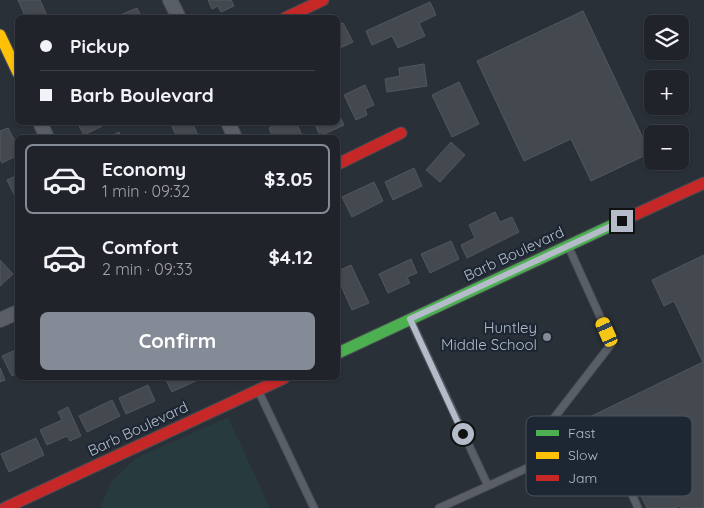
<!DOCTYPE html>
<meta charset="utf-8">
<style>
body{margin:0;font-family:Quicksand,sans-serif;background:#2d3036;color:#f1f3f6;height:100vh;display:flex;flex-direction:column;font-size:19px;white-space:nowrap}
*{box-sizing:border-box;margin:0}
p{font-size:16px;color:#a2a4a8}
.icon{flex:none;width:28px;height:28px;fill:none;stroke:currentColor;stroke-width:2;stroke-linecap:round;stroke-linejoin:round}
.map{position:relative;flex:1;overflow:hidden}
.side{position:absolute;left:15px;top:135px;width:325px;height:245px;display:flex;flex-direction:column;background:#20242a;border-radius:8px;box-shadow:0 1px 4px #0004,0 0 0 1px #3d4147}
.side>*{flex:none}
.hud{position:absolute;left:15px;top:15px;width:325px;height:110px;border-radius:8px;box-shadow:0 1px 4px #0004,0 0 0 1px #3d4147;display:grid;align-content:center;height:110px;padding:0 25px;background:#20242a}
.tools{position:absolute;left:644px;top:15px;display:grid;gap:10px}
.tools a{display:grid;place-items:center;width:45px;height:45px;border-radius:8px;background:#20242a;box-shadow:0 1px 4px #0004,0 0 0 1px #3d4147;font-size:25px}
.end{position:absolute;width:22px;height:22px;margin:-11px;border:6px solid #b4bcc9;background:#111;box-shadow:0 0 0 2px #111}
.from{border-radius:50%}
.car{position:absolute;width:15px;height:30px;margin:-15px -8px;border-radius:6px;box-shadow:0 0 4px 1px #0007;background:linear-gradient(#f5c518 24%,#345 0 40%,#f5c518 0 76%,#345 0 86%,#f5c518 0)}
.hud b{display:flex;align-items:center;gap:18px;height:48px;font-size:19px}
.hud b+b{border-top:1px solid #3d4147}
.hud i{width:12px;height:12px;background:#f1f3f6}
ul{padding:9px 0 0;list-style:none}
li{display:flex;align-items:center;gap:15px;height:70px;margin:0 10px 8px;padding:0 15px;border:2px solid transparent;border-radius:8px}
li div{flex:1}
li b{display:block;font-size:19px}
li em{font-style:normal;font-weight:700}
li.selected{border-color:#848b96}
li>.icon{width:45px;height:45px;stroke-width:1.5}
.button{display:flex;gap:10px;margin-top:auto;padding:10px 25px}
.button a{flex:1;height:58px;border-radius:8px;background:#848b96;color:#fff;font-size:20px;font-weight:700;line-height:58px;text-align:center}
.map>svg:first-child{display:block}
.green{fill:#273a3e}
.building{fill:#444950;stroke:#52575f}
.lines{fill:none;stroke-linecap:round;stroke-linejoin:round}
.lane-casing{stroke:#484c53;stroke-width:9}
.street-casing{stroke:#484c53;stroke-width:16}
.fast-casing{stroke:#484c53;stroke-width:13}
.slow-casing{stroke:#484c53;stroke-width:13}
.jam-casing{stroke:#484c53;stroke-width:13}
.lane{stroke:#5a5e66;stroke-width:7}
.street{stroke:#5a5e66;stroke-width:14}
.fast{stroke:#4caf50;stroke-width:11}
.slow{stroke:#ffc107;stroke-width:11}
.jam{stroke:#c62828;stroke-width:11}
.route{stroke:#b4bcc9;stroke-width:6}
.poi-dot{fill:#848b96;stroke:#1d2633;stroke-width:2}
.labels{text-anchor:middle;stroke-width:4.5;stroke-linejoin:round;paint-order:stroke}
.street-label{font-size:15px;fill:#b4bcc9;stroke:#1d2633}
.poi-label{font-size:15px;fill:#b4bcc9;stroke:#1d2633;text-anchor:end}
.key{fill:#1d2633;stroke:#4a5360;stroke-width:1}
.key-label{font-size:14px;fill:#b4bcc9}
</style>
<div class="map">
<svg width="704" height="508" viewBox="0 0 704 508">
<rect width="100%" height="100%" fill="#2a3038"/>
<path class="green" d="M228 417 270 508H100L112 481 136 458Z"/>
<path class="building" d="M18 0H40L48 18H26Z
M208 0H231L234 6 221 12 218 6 212 9Z
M430 2 436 15 419 23 425 36 398 48 392 36 372 45 366 31Z
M137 8 142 18H119L118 16Z
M583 11 650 153 591 181 571 139 524 161 477 61Z
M343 23 353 42 338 49V25Z
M424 64 427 86 387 92 385 79 400 76 399 68Z
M459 82 479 124 452 137 432 95Z
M365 85 374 105 365 109 367 115 356 120 344 95Z
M338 112 344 125 320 136 314 122H338Z
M77 122H100L102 126 84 135Z
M170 122H192L199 138H177Z
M281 122H296L303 138H273L269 128Z
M8 128 18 147V155L2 163 0 159V131Z
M119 132 121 138H108Z
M451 142 465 155 440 182 426 170Z
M414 168 422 186 393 200 385 182Z
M18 175V202L7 180Z
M374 182 383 201 352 217 342 197Z
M495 212 500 222 512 217 519 232 467 258 461 245 475 238 469 225Z
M451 241 459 259 430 273 421 254Z
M704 255V508H681L680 506 676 508H647L619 451 584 467 576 451 568 455 560 438 569 433 567 428 703 362 674 301 664 306 652 280Z
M411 259 417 273 407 277 410 283 388 293 379 274Z
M0 260 13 274 0 286Z
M351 265 369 303 352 310 338 279V271Z
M18 349V373L12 376 2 356Z
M0 368 5 380 0 382Z
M165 378H202L172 392Z
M148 385 155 401 126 414 119 398Z
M112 400 120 416 87 432 79 416Z
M68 407 81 436 70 441 67 436 47 445 40 430 62 420 58 412Z
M36 438 44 455 9 472 1 454Z"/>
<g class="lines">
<defs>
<path id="lane" d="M410 319 488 486 538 463 537 440 612 343 569 248
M258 390 314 508
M538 463 566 476 617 477 626 481 638 508
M439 508 488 486"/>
<path id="street" d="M170 0 179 18
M40 122 47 138
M228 122 235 138
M0 320 18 312"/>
<path id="fast" d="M338 353 619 222"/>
<path id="slow" d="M0 35 18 73"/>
<path id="jam" d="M285 18 323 0
M338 164 401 133
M619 222 704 183
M5 508 284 378"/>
</defs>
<use href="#lane" class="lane-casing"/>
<use href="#street" class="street-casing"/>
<use href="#fast" class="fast-casing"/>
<use href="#slow" class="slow-casing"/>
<use href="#jam" class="jam-casing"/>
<use href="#lane" class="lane"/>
<use href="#street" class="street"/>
<use href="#fast" class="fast"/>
<use href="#slow" class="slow"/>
<use href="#jam" class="jam"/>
</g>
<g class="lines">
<path class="route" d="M463 434 410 319 622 221"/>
</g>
<circle class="poi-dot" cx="547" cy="337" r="5"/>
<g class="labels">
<g class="street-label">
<text transform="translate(514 254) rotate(-25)" y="5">Barb Boulevard</text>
<text transform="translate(138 429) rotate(-25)" y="5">Barb Boulevard</text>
</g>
<g class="poi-label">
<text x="537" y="333">Huntley<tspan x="537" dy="17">Middle School</tspan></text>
</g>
</g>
<rect x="526" y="416" width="166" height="80" rx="8" class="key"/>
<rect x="536" y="430" width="23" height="6" fill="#4caf50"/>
<rect x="536" y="452" width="23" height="7" fill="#ffc107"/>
<rect x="536" y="475" width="23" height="6" fill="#c62828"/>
<g class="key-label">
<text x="568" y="438">Fast</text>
<text x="568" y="460">Slow</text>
<text x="568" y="483">Jam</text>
</g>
</svg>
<div class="tools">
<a><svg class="icon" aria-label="layers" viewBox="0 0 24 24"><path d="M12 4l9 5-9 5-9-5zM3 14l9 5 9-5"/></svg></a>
<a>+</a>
<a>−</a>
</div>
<i class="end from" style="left:463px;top:434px"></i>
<i class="end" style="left:622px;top:221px"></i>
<i class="car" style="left:607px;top:332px;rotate:336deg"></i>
<div class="hud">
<b><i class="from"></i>Pickup</b>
<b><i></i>Barb Boulevard</b>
</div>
<section class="side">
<ul>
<li class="selected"><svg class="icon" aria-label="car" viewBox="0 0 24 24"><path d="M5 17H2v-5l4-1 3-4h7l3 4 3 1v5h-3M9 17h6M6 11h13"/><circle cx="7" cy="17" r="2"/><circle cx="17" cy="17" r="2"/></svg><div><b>Economy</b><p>1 min · 09:32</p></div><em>$3.05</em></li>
<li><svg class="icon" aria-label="car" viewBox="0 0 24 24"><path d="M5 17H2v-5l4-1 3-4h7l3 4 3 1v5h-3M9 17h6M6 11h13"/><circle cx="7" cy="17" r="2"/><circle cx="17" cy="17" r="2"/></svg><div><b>Comfort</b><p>2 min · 09:33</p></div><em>$4.12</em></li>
</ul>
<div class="button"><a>Confirm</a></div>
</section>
</div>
